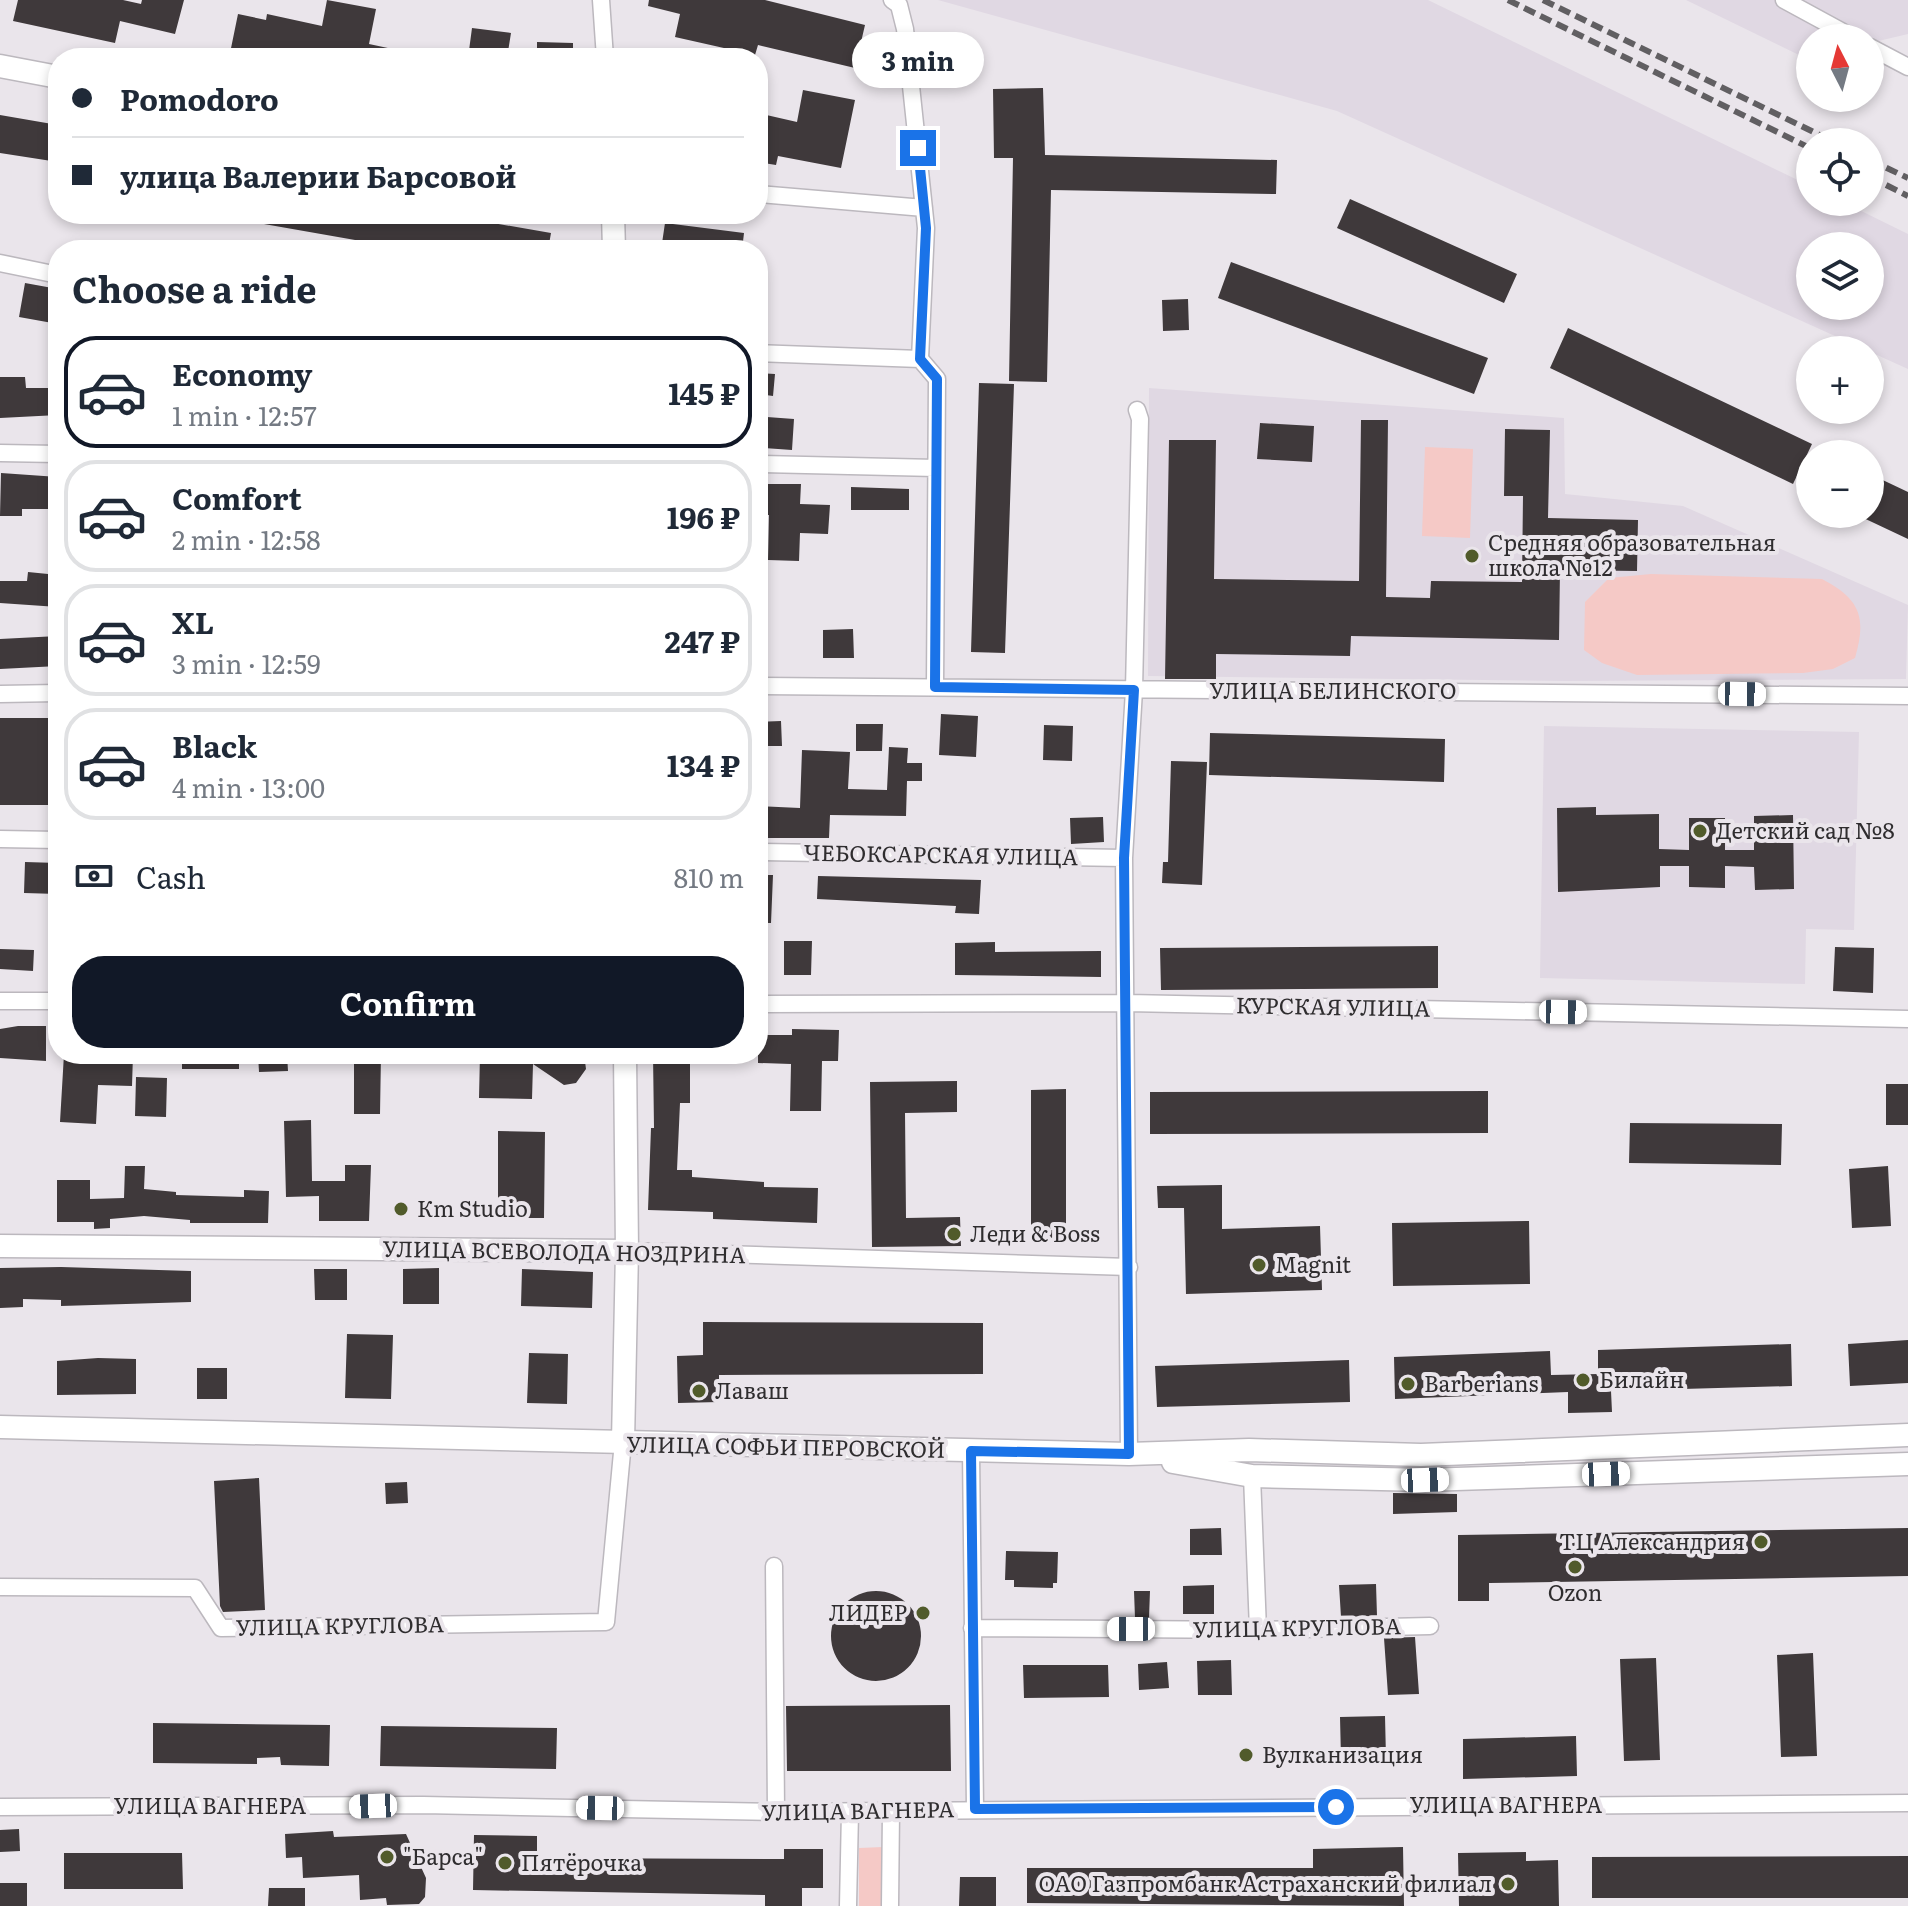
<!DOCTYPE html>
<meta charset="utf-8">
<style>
body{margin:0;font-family:Literata,serif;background:#f2f2f3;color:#1f2937;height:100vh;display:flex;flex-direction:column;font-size:30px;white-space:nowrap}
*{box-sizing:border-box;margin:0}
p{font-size:26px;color:#747a83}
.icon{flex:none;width:44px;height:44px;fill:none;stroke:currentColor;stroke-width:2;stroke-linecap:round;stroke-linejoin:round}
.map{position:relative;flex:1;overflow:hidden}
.side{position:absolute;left:48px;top:240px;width:720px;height:824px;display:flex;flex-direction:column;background:#fff;border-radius:32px;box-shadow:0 4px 12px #0003}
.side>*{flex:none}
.guide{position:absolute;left:48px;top:48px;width:720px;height:176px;border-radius:32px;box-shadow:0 4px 12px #0003;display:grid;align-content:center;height:176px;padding:0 24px;background:#fff}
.needle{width:52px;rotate:354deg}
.controls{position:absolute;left:1796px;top:24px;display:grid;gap:16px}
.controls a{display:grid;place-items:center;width:88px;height:88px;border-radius:50%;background:#fff;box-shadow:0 4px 12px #0003;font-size:40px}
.end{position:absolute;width:36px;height:36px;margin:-18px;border:10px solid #1a73e8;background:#fff;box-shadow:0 0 0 4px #fff}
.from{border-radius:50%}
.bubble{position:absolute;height:56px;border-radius:28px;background:#fff;box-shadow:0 4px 12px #0003;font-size:26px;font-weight:700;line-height:56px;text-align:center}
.car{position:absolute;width:24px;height:48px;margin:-24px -12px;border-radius:10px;box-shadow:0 0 6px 2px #0007;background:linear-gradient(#fff 24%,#345 0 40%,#fff 0 76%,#345 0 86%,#fff 0)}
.guide b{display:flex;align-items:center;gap:28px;height:76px;font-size:30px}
.guide b+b{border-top:2px solid #e0e1e3}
.guide i{width:20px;height:20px;background:#1f2937}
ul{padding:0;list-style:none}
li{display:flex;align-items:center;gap:24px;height:112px;margin:0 16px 12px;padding:0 8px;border:4px solid #e0e1e3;border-radius:32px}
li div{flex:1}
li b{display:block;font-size:30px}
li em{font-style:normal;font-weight:700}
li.selected{border-color:#111827}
li>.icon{width:72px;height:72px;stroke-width:1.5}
h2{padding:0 24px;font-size:36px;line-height:96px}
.pay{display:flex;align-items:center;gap:20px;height:88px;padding:0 24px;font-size:30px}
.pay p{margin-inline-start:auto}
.primary-button{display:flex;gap:16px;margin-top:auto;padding:16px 24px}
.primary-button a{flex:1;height:92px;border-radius:32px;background:#111827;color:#fff;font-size:32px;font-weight:700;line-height:92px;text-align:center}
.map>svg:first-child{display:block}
.built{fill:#e0d8e3;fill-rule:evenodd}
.green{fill:#f5c9c6}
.building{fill:#3f393b}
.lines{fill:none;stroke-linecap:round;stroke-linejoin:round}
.street-casing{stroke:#bcb8be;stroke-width:19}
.secondary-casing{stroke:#bcb8be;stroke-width:25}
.street{stroke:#fff;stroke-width:16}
.secondary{stroke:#fff;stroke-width:22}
.rail{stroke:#615f62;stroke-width:6;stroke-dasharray:12 6;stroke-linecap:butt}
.route{stroke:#1a73e8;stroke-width:10}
.poi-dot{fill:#515b2b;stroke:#eae5eb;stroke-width:3}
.labels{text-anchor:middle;stroke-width:8;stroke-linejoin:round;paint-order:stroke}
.poi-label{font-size:22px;fill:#2f2d2f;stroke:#eae5eb;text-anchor:start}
.street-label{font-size:22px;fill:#2f2d2f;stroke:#eae5eb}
</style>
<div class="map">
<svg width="1908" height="1906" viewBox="0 0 1908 1906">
<rect width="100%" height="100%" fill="#eae5eb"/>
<path class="built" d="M938 0H1428L1810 186V202H1843L1908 234V369L1337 111ZM1810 246H1870V306H1810Z
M1686 0H1908V34L1870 43V38H1810V57L1805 58Z
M1149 388 1564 418 1565 494 1683 506 1908 605 1906 679 1566 681 1148 676Z
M1544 726 1859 732 1854 930 1806 929 1805 984 1540 978Z"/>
<path class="green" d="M1425 447 1473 449 1470 538 1422 536Z
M1651 574 1822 579C1860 599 1867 617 1855 658L1833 669 1803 673 1637 675 1602 663 1584 650 1585 602 1609 578Z
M883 1847 882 1906H859V1848Z"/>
<path class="building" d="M18 0H123L141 4 142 0H184L175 34 120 21 115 43 13 21Z
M327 0 376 9 369 44 402 51 401 58H229L238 14 266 20 267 14 322 26Z
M649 0H765L865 25 855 68 758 45 755 55 675 37 680 14 648 6Z
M472 28 511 33 507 58H468Z
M537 42 573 43V58H537Z
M1043 88 1045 155 1277 160 1276 194 1051 190 1047 382 1009 381 1013 158H994L993 89Z
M803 90 855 100 841 168 778 156 776 165 758 162V113L797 122Z
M0 115 58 125V162L0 153Z
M1350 199 1517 274 1504 303 1337 228Z
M253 214H441L551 233 548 250H412L253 222Z
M665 223 744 233 742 250H661Z
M1231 262 1488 358 1474 394 1218 298Z
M25 283 58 289V324L19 317Z
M1188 299 1189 330 1163 331 1162 300Z
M1568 328 1812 444 1793 484 1550 368Z
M758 373 775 374 773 396 758 394Z
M0 377H25L26 388H58V415L0 418Z
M979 383 1014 384 1005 653 971 652Z
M767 417 794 419 792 450 764 448Z
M1361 420H1388L1386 597 1430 598 1431 581 1522 582 1523 496H1504L1505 429 1550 430 1548 518 1638 520 1637 571 1560 570 1559 640 1351 636 1350 656 1216 654V679H1165L1169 440H1216L1214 579 1359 581Z
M1260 423 1314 426 1312 462 1257 459Z
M1 473 58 477V509H22V516H0Z
M1870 474 1908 492V539L1855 514H1870Z
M758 484H801L800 504 830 505 828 534 800 533 799 561 768 560 769 515H758Z
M851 487 909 489V510H851Z
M28 572 58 575V607L0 603V581H27Z
M853 629 854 658H823V630Z
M58 636V666L0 669V639Z
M941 714 978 716 976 757 939 755Z
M0 718H58V805H0Z
M781 721 782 746H758V722Z
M856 724H883L882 751H856Z
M1044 725 1073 726 1072 761 1043 760Z
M1210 733 1445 739 1444 782 1209 775Z
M889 747 908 748 907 763H922V781H907L906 816 830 815 829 838H758V806L800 808 802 750 850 752 848 789 887 790Z
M1171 761 1207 762 1202 885 1162 883 1163 862H1168Z
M1596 807V815L1659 814V849L1689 850V818H1725V850H1754V816L1793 815 1794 889 1755 890 1754 867 1725 866V888L1689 887V866H1660V887L1558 892 1557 808Z
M1103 817 1104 842 1071 844 1070 818Z
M25 862 58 863V894L24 893Z
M758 875H773L771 923H758Z
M818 876 981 880 979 914 955 913 956 906 817 899Z
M784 941H812L811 975H784Z
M995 942V952L1101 951V977L955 975V943Z
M1438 946V988L1161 990 1160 948Z
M1835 947 1874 948 1873 993 1833 991Z
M0 949 34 950 33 971 0 969Z
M18 1026H46V1061L0 1058V1029Z
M792 1029 839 1030 838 1061H822L821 1111H790L791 1064 758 1063V1035H792Z
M64 1054H133L132 1086 98 1085 96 1124 60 1122Z
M182 1054H239V1069H182Z
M258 1054H287L288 1071 259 1072Z
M354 1054H381L380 1114H354Z
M480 1054H584L586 1069 576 1083 564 1085 533 1064 532 1099 479 1098Z
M653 1054H690V1103H680L677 1170H692V1177L764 1182V1187L818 1188 817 1223 713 1219V1212L648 1210 651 1128H654Z
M136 1077 167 1078 166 1117 135 1116Z
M957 1081V1112L905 1113 906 1218 960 1217 961 1246 872 1247 870 1082Z
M1886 1084H1908V1125H1886Z
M1066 1089V1243H1031V1090Z
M1488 1091V1133L1150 1134V1092Z
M311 1120 312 1181H345V1165H371L369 1221H319V1196L286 1197 284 1121Z
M1630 1123 1782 1124 1781 1165 1629 1163Z
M498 1131 545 1132 544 1218H498Z
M125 1166H145L144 1189 176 1192V1195L244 1197V1190L269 1191 268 1223H190V1220L144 1216 110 1219V1228L94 1229V1222H57V1180H90V1199L124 1198Z
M1888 1166 1891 1226 1852 1228 1849 1169Z
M1222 1185V1229L1320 1226 1322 1290 1186 1294 1184 1208H1158L1157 1186Z
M1529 1221 1530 1284 1393 1286 1392 1223Z
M61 1267 191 1271V1302L61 1306V1300L23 1299V1307L0 1308V1268Z
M439 1268V1304H403V1269Z
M314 1269H347V1300H315Z
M522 1269 593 1272 592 1308 521 1306Z
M703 1322 983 1323V1374L719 1375V1402L678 1403 677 1356 703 1355Z
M347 1334 393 1335 391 1399 345 1398Z
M1908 1340V1383L1850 1386 1848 1344Z
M1791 1344 1792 1386 1611 1391 1612 1412 1568 1413V1392L1395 1399 1394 1357 1550 1351 1551 1375 1598 1374V1350Z
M529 1353 568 1354 567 1404 527 1403Z
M98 1358 136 1359V1394L57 1395V1361Z
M1349 1360 1350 1402 1157 1407 1155 1366Z
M197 1368H227V1399H197Z
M259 1478 265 1610 223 1612 220 1606 214 1481Z
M407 1482 408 1503 386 1504 385 1483Z
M1393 1493 1457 1494V1512L1393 1514Z
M1221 1528 1222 1555H1190V1529Z
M1908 1528V1576L1489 1583V1601H1458V1535Z
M1006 1551 1058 1552 1057 1583H1053V1588L1014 1587V1580H1005Z
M1376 1584 1377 1616 1341 1617 1339 1585Z
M1214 1585V1614H1183V1586Z
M1134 1591H1150L1149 1618H1135Z
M831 1636a45 45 0 1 1 90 0a45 45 0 1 1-90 0Z
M1415 1637 1419 1694 1388 1695 1384 1638Z
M1813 1653 1817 1756 1781 1757 1777 1655Z
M1656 1658 1660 1760 1624 1761 1620 1659Z
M1231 1660 1232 1695H1198L1197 1661Z
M1167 1662 1169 1688 1139 1690 1138 1664Z
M1023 1665H1108L1109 1697 1024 1698Z
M950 1705 951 1771H787L786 1706Z
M1385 1716 1386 1758 1341 1759 1340 1717Z
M153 1723 330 1725 329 1766 281 1765 280 1757 257 1758V1764L153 1763Z
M381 1726 557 1728 556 1769 380 1766Z
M1576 1736 1577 1776 1463 1779V1739Z
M19 1829 20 1851 0 1852V1830Z
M333 1831 334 1837 406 1834 426 1878 425 1897 419 1904 387 1905 386 1898 360 1900 359 1875 303 1878 302 1857 286 1858 285 1834Z
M474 1835 537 1836V1858L784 1859V1849H823V1888H802V1906H765V1895L473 1890Z
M1403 1847 1404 1906 1027 1903V1868H1313V1849Z
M1526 1852V1861L1558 1860 1559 1906H1459L1458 1853Z
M64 1853H182L183 1889H64Z
M1908 1856V1898H1592V1857Z
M960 1877H996V1906H959Z
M0 1883H27V1906H0Z
M269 1888H305V1906H268Z"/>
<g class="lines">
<defs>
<path id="street" d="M601 0 605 58
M892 0 899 5 905 29 926 228 920 359 937 379 935 687
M1784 0 1854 38
M1870 47 1908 67
M758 194 924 208
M0 263 58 275
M758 353 920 359
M0 453 58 454
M758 464 936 468
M758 686 1908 696
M0 694 58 693
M0 839 58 840
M758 852 1124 858
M0 1001H58
M758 1004 1128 1003 1908 1019
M627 1251 1129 1267
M971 1451 975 1809
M1129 1454 1124 858 1134 690 1140 419 1137 410
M1252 1476 1258 1630
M774 1566 776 1812
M0 1587 195 1588 221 1628 606 1622 623 1442
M972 1628 1258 1630 1430 1626
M0 1807 423 1805 776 1812 1908 1803
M848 1906 850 1812
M890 1906 891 1811"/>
<path id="secondary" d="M0 66 58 77
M613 214 614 250
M0 1246 627 1251
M0 1427 1129 1454 1249 1450 1421 1455 1908 1435
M623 1442 627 1251 625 1054
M1173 1462 1252 1476 1425 1480 1908 1464"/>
</defs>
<use href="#street" class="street-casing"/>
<use href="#secondary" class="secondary-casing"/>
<use href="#street" class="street"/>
<use href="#secondary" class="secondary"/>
<path class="rail" d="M1508 0 1810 148
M1543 0 1834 142
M1870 160 1908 178
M1870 177 1908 196"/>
</g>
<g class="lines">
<path class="route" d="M918 148 926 228 920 359 937 379 935 687 1134 690 1124 858 1129 1454 971 1451 975 1809 1336 1807"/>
</g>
<g class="poi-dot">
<circle cx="1472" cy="556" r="8"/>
<circle cx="1700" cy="831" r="8"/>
<circle cx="401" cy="1209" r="8"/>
<circle cx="954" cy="1234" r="8"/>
<circle cx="1259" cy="1265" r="8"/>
<circle cx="1583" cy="1380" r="8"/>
<circle cx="1408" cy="1384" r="8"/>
<circle cx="699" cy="1391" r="8"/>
<circle cx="1761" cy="1542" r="8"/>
<circle cx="1575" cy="1567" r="8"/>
<circle cx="923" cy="1613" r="8"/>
<circle cx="1246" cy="1755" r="8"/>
<circle cx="387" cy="1857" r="8"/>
<circle cx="505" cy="1863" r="8"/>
<circle cx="1508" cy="1884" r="8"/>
</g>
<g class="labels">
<g class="poi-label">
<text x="1488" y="551">Средняя образовательная<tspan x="1488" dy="25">школа №12</tspan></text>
<text x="1716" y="839">Детский сад №8</text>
<text x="417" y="1217">Кm Studio</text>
<text x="970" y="1242">Леди &amp; Boss</text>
<text x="1275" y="1273">Magnit</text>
<text x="1599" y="1388">Билайн</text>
<text x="1424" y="1392">Barberians</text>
<text x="715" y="1399">Лаваш</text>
<text x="1745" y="1550" text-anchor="end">ТЦ Александрия</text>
<text x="1575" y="1601" text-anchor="middle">Ozon</text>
<text x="907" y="1621" text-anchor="end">ЛИДЕР</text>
<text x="1262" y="1763">Вулканизация</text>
<text x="403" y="1865">"Барса"</text>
<text x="521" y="1871">Пятёрочка</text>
<text x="1492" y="1892" text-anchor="end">ОАО Газпромбанк Астраханский филиал</text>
</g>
<g class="street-label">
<text x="1333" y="699">УЛИЦА БЕЛИНСКОГО</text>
<text transform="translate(941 855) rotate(1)" y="8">ЧЕБОКСАРСКАЯ УЛИЦА</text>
<text transform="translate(1333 1007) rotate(1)" y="8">КУРСКАЯ УЛИЦА</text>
<text transform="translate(564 1252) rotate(1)" y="8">УЛИЦА ВСЕВОЛОДА НОЗДРИНА</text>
<text transform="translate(786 1447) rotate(1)" y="8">УЛИЦА СОФЬИ ПЕРОВСКОЙ</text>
<text transform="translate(340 1626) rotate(-1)" y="8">УЛИЦА КРУГЛОВА</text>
<text transform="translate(1297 1628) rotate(-1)" y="8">УЛИЦА КРУГЛОВА</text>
<text x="1506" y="1813">УЛИЦА ВАГНЕРА</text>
<text x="210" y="1814">УЛИЦА ВАГНЕРА</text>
<text transform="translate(858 1811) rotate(-1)" y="8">УЛИЦА ВАГНЕРА</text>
</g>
</g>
</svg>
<div class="controls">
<a><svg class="needle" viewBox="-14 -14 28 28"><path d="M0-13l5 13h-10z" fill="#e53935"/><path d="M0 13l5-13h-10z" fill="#747a83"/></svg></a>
<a><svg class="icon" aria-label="locate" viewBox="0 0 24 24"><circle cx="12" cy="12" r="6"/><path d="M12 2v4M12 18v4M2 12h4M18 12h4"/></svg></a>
<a><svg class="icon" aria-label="layers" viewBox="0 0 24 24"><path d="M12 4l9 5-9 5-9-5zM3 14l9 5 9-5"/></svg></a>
<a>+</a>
<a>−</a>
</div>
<i class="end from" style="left:1336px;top:1807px"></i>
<i class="end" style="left:918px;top:148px"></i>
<div class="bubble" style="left:852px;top:32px;width:132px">3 min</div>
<i class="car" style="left:1742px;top:694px;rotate:91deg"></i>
<i class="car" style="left:1563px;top:1012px;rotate:91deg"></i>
<i class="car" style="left:1606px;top:1474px;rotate:88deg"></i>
<i class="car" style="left:1425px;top:1480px;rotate:88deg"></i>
<i class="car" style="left:1131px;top:1629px;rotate:270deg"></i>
<i class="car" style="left:373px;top:1806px;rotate:268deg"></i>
<i class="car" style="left:600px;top:1808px;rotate:271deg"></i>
<div class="guide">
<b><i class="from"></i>Pomodoro</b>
<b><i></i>улица Валерии Барсовой</b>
</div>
<section class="side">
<h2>Choose a ride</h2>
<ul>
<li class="selected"><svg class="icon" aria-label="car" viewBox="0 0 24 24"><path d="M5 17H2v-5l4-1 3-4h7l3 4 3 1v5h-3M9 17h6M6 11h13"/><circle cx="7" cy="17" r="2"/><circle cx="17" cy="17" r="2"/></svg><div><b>Economy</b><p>1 min · 12:57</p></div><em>145 ₽</em></li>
<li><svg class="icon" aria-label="car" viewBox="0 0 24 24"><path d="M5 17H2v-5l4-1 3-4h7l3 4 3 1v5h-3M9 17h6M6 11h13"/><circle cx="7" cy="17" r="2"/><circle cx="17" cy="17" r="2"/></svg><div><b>Comfort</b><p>2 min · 12:58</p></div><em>196 ₽</em></li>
<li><svg class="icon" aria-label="car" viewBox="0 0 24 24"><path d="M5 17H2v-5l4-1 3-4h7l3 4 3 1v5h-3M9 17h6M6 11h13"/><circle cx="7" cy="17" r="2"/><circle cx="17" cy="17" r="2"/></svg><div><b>XL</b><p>3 min · 12:59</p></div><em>247 ₽</em></li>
<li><svg class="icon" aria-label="car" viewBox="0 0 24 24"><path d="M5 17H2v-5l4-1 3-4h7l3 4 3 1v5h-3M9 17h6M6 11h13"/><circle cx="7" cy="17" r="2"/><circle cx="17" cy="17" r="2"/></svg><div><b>Black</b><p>4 min · 13:00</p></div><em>134 ₽</em></li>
</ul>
<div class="pay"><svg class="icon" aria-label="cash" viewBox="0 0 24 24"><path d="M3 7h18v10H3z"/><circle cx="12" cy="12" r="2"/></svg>Cash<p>810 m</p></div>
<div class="primary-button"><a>Confirm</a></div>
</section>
</div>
